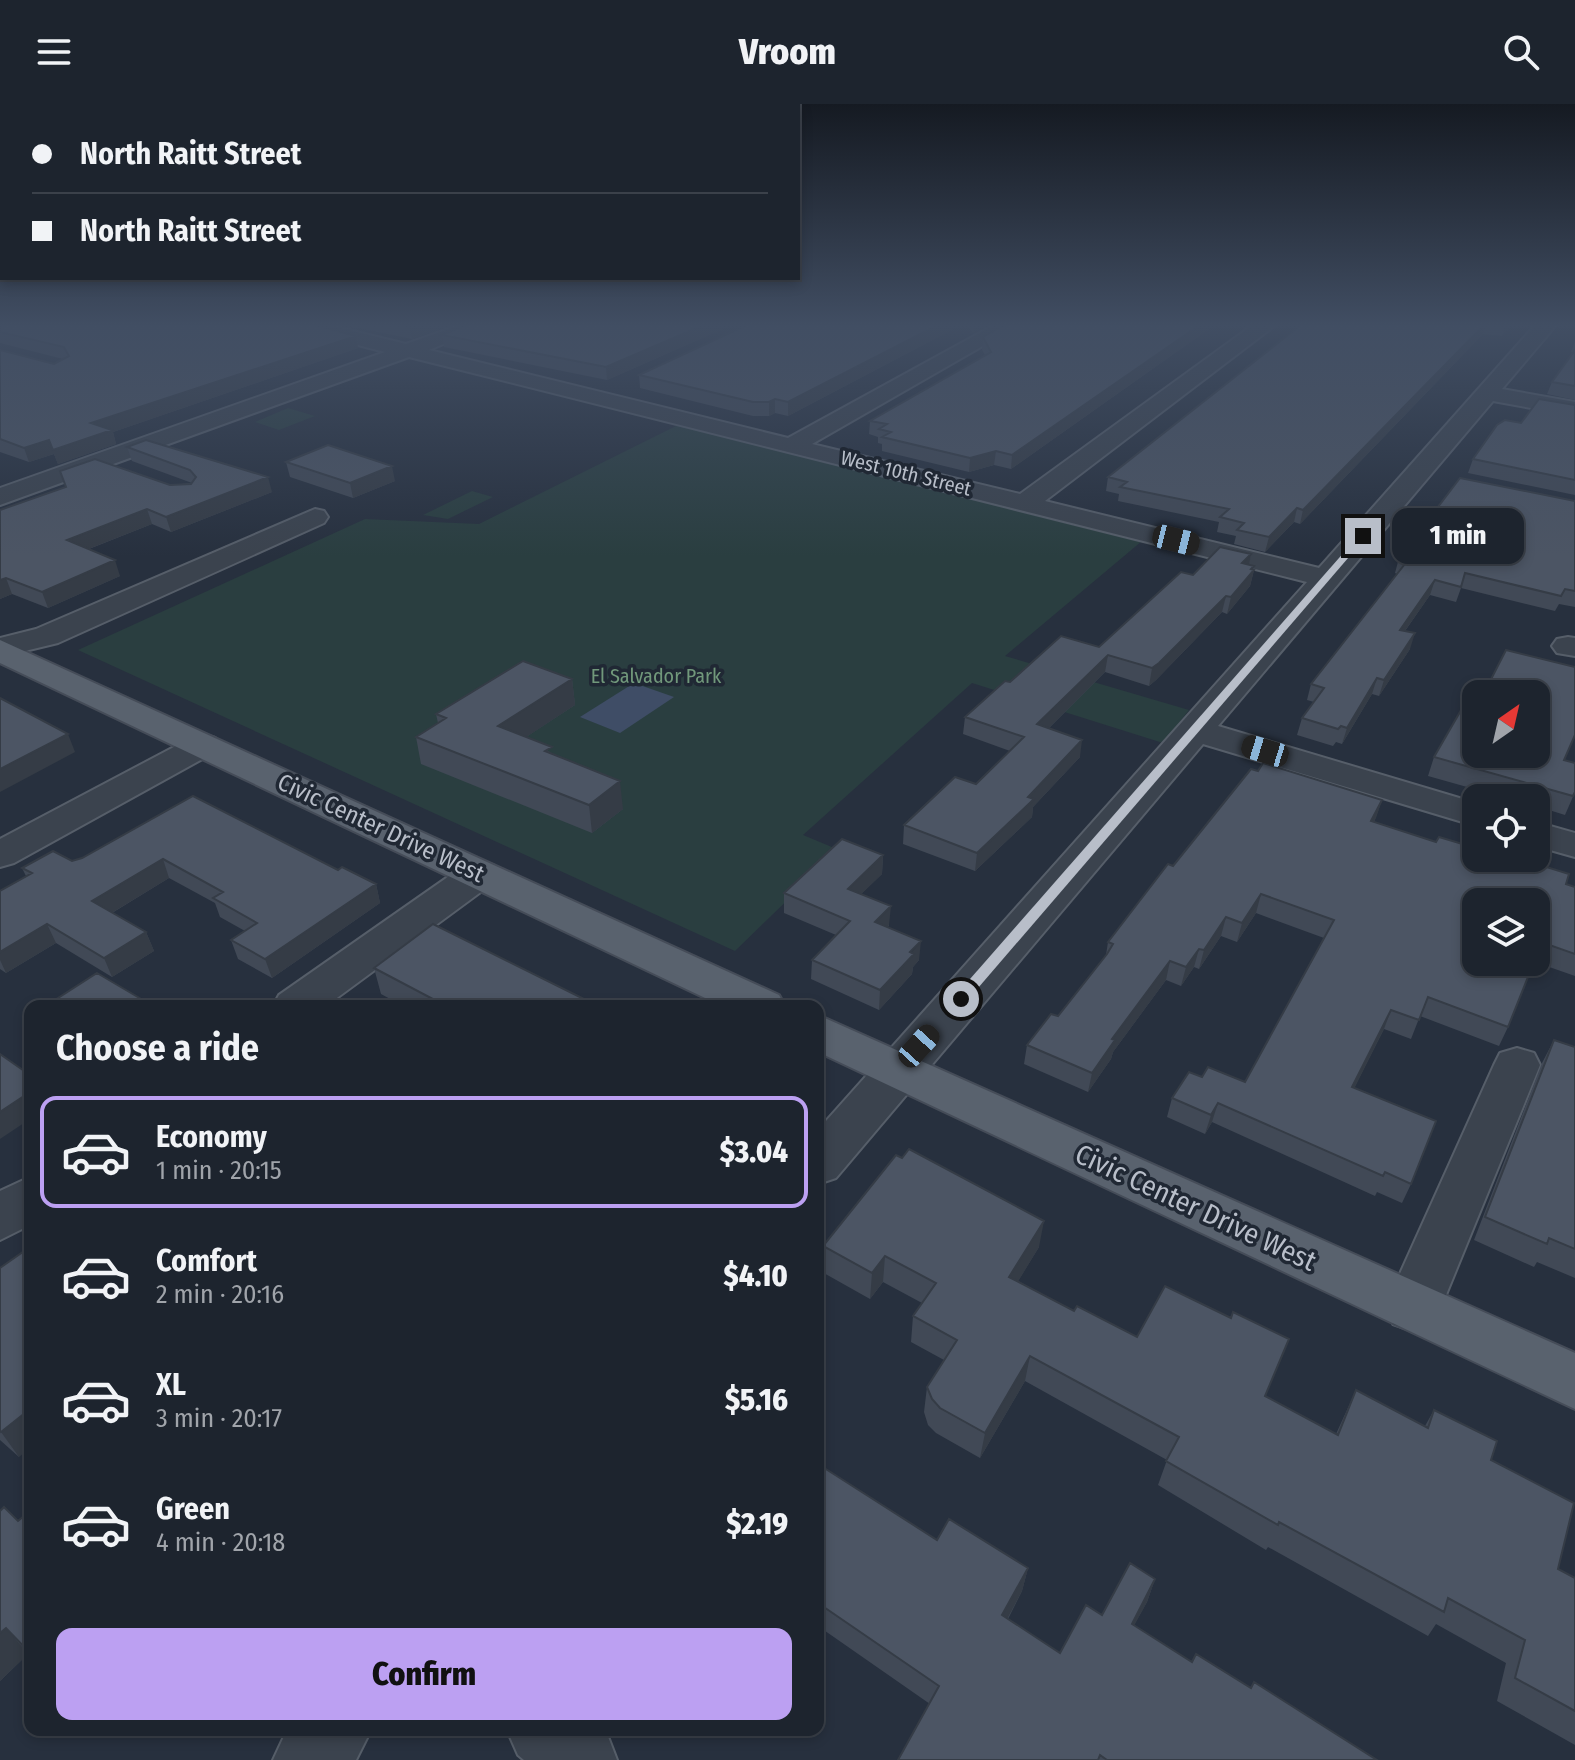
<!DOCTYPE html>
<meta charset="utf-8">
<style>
body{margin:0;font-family:"Fira Sans Condensed",sans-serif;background:#2a303a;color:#f1f3f6;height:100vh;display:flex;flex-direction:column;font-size:30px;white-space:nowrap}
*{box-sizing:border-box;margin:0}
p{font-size:26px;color:#a0a4aa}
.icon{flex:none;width:44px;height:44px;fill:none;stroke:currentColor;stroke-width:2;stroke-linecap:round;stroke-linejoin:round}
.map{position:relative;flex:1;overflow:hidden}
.panel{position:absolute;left:24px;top:896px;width:800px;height:736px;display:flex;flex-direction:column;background:#1d242e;border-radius:16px;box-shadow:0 4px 12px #0003,0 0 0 2px #3b414a}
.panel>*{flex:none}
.banner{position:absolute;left:0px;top:0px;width:800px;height:176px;box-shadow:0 4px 12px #0003,0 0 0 2px #3b414a;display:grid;align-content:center;height:176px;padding:0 32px;background:#1d242e}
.needle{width:52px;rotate:34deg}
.tools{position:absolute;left:1462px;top:576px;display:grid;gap:16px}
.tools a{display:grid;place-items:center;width:88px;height:88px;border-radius:16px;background:#1d242e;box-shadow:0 4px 12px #0003,0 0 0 2px #3b414a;font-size:40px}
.end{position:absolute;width:36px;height:36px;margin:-18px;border:10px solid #b8bec9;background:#111;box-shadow:0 0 0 4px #111}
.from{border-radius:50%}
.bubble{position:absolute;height:56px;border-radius:16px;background:#1d242e;box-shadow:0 4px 12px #0003,0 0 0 2px #3b414a;font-size:26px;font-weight:800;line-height:56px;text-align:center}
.car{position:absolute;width:24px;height:48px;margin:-24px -12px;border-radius:10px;box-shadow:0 0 6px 2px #0007;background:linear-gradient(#222 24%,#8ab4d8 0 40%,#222 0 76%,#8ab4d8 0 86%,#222 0)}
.banner b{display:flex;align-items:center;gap:28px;height:76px;font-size:30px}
.banner b+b{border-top:2px solid #3b414a}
.banner i{width:20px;height:20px;background:#f1f3f6}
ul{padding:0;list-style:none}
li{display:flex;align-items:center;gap:24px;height:112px;margin:0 16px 12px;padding:0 16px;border:4px solid transparent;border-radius:16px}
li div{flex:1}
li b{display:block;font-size:30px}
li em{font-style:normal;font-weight:800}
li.on{border-color:#bca0f2}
li>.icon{width:72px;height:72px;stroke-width:1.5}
h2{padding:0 32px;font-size:36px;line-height:96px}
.button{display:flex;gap:16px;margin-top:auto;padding:16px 32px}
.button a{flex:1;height:92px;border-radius:16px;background:#bca0f2;color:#111;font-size:32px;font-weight:800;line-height:92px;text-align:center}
header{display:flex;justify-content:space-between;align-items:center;height:104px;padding:0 32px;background:#1d242e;font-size:36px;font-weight:800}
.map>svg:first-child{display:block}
.green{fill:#2a3e40}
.water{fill:#3f4d66}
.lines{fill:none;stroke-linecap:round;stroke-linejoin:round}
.minor-casing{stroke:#565e69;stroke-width:4}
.major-casing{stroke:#454c58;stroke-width:4}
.minor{fill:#3b434e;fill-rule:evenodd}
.major{fill:#59626e;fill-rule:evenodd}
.wall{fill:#414956}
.shaded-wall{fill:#353c46}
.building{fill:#4c5564;stroke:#353c46;stroke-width:2;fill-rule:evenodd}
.route{fill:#b8bec9}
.labels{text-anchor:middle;stroke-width:7;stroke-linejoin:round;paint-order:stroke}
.far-street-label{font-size:20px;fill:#b8bec9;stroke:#202834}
.far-park-label{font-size:20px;fill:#71987b;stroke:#202834}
.street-label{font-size:24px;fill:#b8bec9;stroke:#202834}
.near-street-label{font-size:28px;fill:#b8bec9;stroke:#202834}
</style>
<header><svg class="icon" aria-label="menu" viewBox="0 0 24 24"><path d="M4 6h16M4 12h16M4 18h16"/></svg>Vroom<svg class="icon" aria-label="search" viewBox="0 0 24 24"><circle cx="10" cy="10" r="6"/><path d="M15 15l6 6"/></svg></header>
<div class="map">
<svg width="1575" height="1656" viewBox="0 0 1575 1656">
<rect width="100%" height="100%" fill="#27303e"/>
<path class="green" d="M288 304 315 312 279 326 255 318Z
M678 321 1142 437 1005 552 1189 606 1163 639 972 579 803 731 839 746 735 847 78 546 365 415 479 420Z
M472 387 493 393 448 415 423 411Z"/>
<path class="water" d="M634 579 674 593 620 629 580 613Z"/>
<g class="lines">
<defs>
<path id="minor" d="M289 220H324L406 240 463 220H492L429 246 788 334 996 220H1021L812 340 1020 390 1254 220H1277L1045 397 1319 464 1536 220H1557L1502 285 1575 298V312L1493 297 1218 622 1476 699V722L1203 640 836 1074 818 1080V1026L1307 478 409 253 0 401V384L385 248 292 224Z
M315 405 324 407 328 413 324 419 58 539 0 553V534L36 525Z
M1568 533 1575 534V552L1557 549 1552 542 1557 535Z
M203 630 215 634 221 641 215 648 14 759 0 763V735L191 634Z
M1536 718 1575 729V753L1536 742Z
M479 758 493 761 499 770 493 779 326 902H273L279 891 465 761Z
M1517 944 1534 949 1540 961 1441 1203 1433 1220 1413 1227 1393 1220 1385 1203 1494 961 1500 949Z
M30 1073V1121L0 1136V1087Z
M287 1626H371L356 1656H273Z
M507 1626H601L607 1630 617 1656H524L518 1651Z"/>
<path id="major" d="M0 536 779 891 785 902H722L0 559Z
M818 911 1575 1249V1305L818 948Z"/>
</defs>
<use href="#minor" class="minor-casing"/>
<use href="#major" class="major-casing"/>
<use href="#minor" class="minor"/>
<use href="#major" class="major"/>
</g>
<path class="wall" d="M0 220 356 232 358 244 113 328 116 340 58 360 54 350 29 358 0 348V246L54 260 63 255 0 239Z
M340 220H453L412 235Z
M734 220 607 276 444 243 442 231Z
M963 220 788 312 775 309 769 312H753L640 284 639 271Z
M967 220H989L973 229Z
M1216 220 1011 365 994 361 969 368 882 347V340L878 339V333L869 330 870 317 985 251 982 246 983 233Z
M1302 220H1513L1502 232 1483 230 1300 420 1294 418 1265 448 1234 440 1236 432 1217 428 1219 418 1118 397 1119 390 1106 387 1108 373Z
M1575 237V296L1547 290 1552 278 1573 248H1571Z
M1575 301V391L1468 369 1473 355 1521 319Z
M127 343 272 388 171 428 152 420 89 445 120 472 48 504 12 490 0 495V406L170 381 192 379 132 357Z
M286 358 395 377 353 394 290 373Z
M1575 397V503L1559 500 1555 507 1461 484 1456 498 1430 491 1405 527 1410 545 1379 592 1372 590 1342 640 1336 638 1333 642 1297 631 1302 614 1314 598 1307 596 1311 580 1397 470 1395 469 1399 454Z
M1251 450 1249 461 1254 462 1253 466H1254L1250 482 1227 510 1222 508 1156 576 1149 582 1105 568 1049 624 1080 653 1033 703 1032 713 975 767 903 740 904 721 976 680 1010 647 963 630 965 613 1010 578 1099 543 1193 471Z
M572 575 575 601 526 633 553 650 623 705 592 729 421 660 416 633 438 619 436 610Z
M1434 653 1564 656 1575 688 1565 711 1536 702V694H1506L1428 672Z
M193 692 338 766 376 780 380 799 272 874 238 855 231 836 245 827 220 813 215 799 169 774 112 809 146 828 154 847 112 873 56 839 6 869 0 865V787L26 772 22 764 72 757 82 754Z
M1382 696 1374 718 1575 783V872L1535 858 1536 798 1508 923 1499 942 1420 912 1411 935 1384 925 1354 984 1411 1080 1402 1099 1377 1088 1375 1092 1212 1018 1205 1030 1167 1013 1172 994 1202 973 1245 978 1324 834 1256 809 1237 838 1221 832 1199 865 1194 863 1181 882 1166 876 1113 948 1111 955 1088 988 1024 960 1027 941 1058 912 1106 851 1108 838 1173 762Z
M883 751 882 770 861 790 889 821 888 823 919 856 913 863 912 870 879 906 811 875 812 856 836 831 784 809V789Z
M374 864 598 902H403L381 890Z
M1554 936 1575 943V1174L1537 1158 1534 1163 1474 1136 1542 959Z
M823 1142 1039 1143 1018 1177 1074 1207 1137 1233 1265 1292 1336 1330 1356 1286 1425 1322 1434 1306 1491 1356 1558 1465 1575 1474V1641L1497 1597 1506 1559 1436 1520 1428 1532 1268 1443 1266 1446 1158 1381 1167 1356 1025 1277 980 1354 936 1329 928 1321 924 1308 927 1283 944 1256 911 1238 913 1212 922 1199 883 1178 870 1195 822 1168Z
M0 1164 19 1353 0 1336Z
M818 1360 937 1436 1028 1464 1022 1487 1008 1515 1060 1549 1102 1511 1155 1475 1147 1498 1134 1521 1192 1558 1251 1584 1377 1656H898L930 1600 818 1522Z
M0 1407 18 1417 30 1407V1552L28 1550 0 1577Z"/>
<path class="shaded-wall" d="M416 220H453L412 235 409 222Z
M706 220H734L607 276 606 263Z
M940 220H963L788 312V298Z
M973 220H989L973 229Z
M1201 220H1216L1011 365 1012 351Z
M1485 220H1486L1483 230 1300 420 1303 406Z
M1506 220H1513L1502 232Z
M356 232 358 244 113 328 116 340 58 360 54 350 29 358 24 344 91 319Z
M775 295V309L769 312V298Z
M996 347 994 361 969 368 970 354Z
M392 362 395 377 353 394 350 379Z
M268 373 272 388 171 428 166 413Z
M1297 404 1294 418 1265 448 1269 433Z
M147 405 152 420 73 451 67 436Z
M1251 450 1248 466 1242 459Z
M115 456 120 472 48 504 42 488Z
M1254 462 1252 469 1254 466 1250 482 1227 510 1231 493Z
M6 474 12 490 0 495V476Z
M1435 476 1430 491 1395 541 1400 526Z
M1226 492 1222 508 1156 576 1149 582 1152 564Z
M1415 529 1410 545 1379 592 1384 576Z
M1108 551 1105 568 1035 638 1037 620Z
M1377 574 1372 590 1342 640 1347 624Z
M572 575 575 601 502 649 498 622Z
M68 630 75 648 0 688V665Z
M1082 636 1080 653 1033 703 1032 713 975 767 977 749Z
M620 677 623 705 592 729 589 701Z
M1382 696 1376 714 1365 735 1371 717Z
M883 751 882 770 847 804 848 785Z
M163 755 169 774 100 816 92 797Z
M376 780 380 799 272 874 265 855Z
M1261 790 1256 809 1237 838 1242 819Z
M891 802 889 821 874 837 875 818Z
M1226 813 1221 832 1199 865 1204 846Z
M47 820 56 839 6 869 0 856V848Z
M146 828 154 847 112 873 104 854Z
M921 837 919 856 913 863 912 870 879 906 880 886Z
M1199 845 1194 863 1181 882 1186 863Z
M1170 857 1166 876 1113 948 1111 955 1088 988 1092 969 1112 935Z
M1391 906 1384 925 1345 1003 1352 983Z
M30 988V1015L0 1035V1008Z
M1218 999 1212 1018 1205 1030 1211 1011Z
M1044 1117 1039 1143 1005 1199 1009 1173Z
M885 1152 883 1178 870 1195 872 1169Z
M1030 1252 1025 1277 980 1354 985 1329Z
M30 1305V1344L19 1353 1 1328Z
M1028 1464 1022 1487 997 1534 1002 1511Z
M1155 1475 1147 1498 1123 1542 1132 1520Z
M6 1524 28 1550 0 1577V1529Z"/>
<path class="building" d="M0 220H311L356 232 91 319 112 326 53 346 49 336 24 344 0 335V246L54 260 69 252 64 243 0 228Z
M398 220H416L409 222Z
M468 220H706L606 263 442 231Z
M749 220H940L788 298 775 295 769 298H753L639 271Z
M1006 220H1201L1012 351 996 347 970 354 882 333 891 328 879 325 887 320 870 317 991 248 983 233Z
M1302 220H1485L1303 406 1297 404 1269 433 1237 426 1244 419 1220 413 1229 405 1120 383 1127 378 1108 373Z
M1575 246V282L1552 278Z
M1539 295 1575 301V376L1473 355 1497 321 1505 316 1521 319Z
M146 336 268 373 166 413 147 405 67 436 115 456 42 488 6 474 0 476V406L66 383 60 367 95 355 170 381 191 380 196 373 190 366 127 343Z
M328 341 392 362 350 379 286 358Z
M1460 374 1575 397V487L1565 485 1561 492 1465 469 1461 483 1435 476 1400 526 1415 529 1384 576 1377 574 1347 624 1341 622 1338 625 1302 614 1324 584 1311 580 1408 456 1399 454Z
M1220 443 1251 450 1242 459 1254 462 1251 465 1254 466 1231 493 1226 492 1159 559 1152 564 1108 551 1037 620 1082 636 1028 693 1034 695 977 749 904 721 955 673 976 680 1024 633 965 613 1005 577 1010 578 1061 532 1099 543 1181 468 1193 471Z
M1506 546 1575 563V631L1564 656 1575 659V688L1573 692 1434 653 1475 582 1486 585ZM1476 590H1536V650H1476Z
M523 557 572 575 498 622 552 643 545 647 620 677 589 701 416 633 446 614 436 610Z
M0 594 68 630 0 665Z
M1263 659 1382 696 1371 717 1436 738 1439 733 1476 744V754H1507L1523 759 1524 756 1569 770 1566 780 1575 783V850L1541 838 1536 852V798H1476V858H1534L1508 923 1428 893 1419 916 1391 906 1352 983 1436 1017 1411 1080 1385 1068 1383 1072 1218 999 1211 1011 1172 994 1189 968 1202 973 1208 963 1245 978 1334 816 1261 790 1242 819 1226 813 1204 846 1199 845 1186 863 1170 857 1112 935 1115 936 1092 969 1027 941 1051 910 1058 912 1107 850 1113 840 1108 838 1168 760 1173 762 1251 665 1258 667Z
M193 692 338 766 342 763 376 780 265 855 231 836 257 819 213 794 223 788 163 755 92 797 146 828 104 854 47 820 0 848V787L32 769 22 764 53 747 72 757 82 754Z
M842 735 883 751 848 785 891 802 875 818 921 837 910 848 914 850 880 886 812 856 850 817 784 789Z
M433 820 598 902H446L374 864Z
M97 869 153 902H65L55 896Z
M1554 936 1575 943V1145L1549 1134 1547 1140 1485 1113Z
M0 950 30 971V988L0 1008Z
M909 1045 1044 1117 1009 1173 1074 1207 1077 1202 1137 1233 1165 1182 1231 1214 1233 1208 1289 1235 1265 1292 1338 1331 1356 1286 1428 1324 1434 1306 1497 1337 1491 1356 1574 1399 1558 1465 1575 1474V1607L1515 1574 1525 1536 1448 1494 1444 1508 1279 1418 1278 1421 1166 1357 1179 1333 1030 1252 985 1329 940 1304 932 1295 927 1283 957 1236 913 1212 936 1179 885 1152 872 1169 823 1142 896 1051 902 1054Z
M30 1143V1279L26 1282 30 1286V1305L1 1328 0 1327V1164Z
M818 1360 937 1436 949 1415 1028 1464 1002 1511 1060 1549 1086 1501 1102 1511 1130 1459 1155 1475 1132 1520 1192 1558 1196 1550 1251 1584 1254 1578 1377 1656H1107L1100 1651 1098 1656H898L939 1582 818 1499Z
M4 1403 18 1417 30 1407V1549L6 1524 0 1529V1407Z"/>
<linearGradient id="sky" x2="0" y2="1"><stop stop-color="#151a22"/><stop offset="0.49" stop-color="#414e63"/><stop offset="1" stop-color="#414e63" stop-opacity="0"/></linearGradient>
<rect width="1575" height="452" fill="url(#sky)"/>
<path class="route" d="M1360 430 1367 432 966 898H956V891Z"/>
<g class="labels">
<g class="far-street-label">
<text transform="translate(906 369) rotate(14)" y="7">West 10th Street</text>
</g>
<g class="far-park-label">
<text x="656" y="579">El Salvador Park</text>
</g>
<g class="street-label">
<text transform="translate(381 724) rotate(25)" y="8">Civic Center Drive West</text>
</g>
<g class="near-street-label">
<text transform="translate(1196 1103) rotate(25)" y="10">Civic Center Drive West</text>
</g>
</g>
</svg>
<div class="tools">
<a><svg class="needle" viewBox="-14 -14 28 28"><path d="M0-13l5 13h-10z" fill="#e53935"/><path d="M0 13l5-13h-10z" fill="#a0a4aa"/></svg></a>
<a><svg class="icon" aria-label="locate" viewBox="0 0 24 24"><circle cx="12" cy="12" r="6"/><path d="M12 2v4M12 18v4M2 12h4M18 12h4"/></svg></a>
<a><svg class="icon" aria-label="layers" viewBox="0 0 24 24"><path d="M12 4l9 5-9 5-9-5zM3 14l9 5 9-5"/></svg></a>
</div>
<i class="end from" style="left:961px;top:895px"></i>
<i class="end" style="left:1363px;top:432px"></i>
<div class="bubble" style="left:1392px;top:404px;width:132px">1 min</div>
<i class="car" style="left:1176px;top:436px;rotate:104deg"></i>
<i class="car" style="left:1265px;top:647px;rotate:287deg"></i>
<i class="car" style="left:919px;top:942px;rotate:42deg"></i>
<div class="banner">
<b><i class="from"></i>North Raitt Street</b>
<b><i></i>North Raitt Street</b>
</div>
<section class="panel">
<h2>Choose a ride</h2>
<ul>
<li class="on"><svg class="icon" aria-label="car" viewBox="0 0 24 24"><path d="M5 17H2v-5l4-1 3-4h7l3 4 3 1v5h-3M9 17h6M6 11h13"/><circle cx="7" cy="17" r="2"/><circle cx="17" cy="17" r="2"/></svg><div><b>Economy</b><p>1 min · 20:15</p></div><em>$3.04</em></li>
<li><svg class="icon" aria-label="car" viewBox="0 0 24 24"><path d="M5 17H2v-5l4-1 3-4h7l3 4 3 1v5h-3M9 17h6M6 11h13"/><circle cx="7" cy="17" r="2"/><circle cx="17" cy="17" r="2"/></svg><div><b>Comfort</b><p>2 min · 20:16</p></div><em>$4.10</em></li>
<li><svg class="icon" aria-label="car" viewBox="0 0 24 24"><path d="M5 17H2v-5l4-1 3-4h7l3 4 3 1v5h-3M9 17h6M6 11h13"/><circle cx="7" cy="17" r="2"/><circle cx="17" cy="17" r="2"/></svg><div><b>XL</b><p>3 min · 20:17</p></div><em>$5.16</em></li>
<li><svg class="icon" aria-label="car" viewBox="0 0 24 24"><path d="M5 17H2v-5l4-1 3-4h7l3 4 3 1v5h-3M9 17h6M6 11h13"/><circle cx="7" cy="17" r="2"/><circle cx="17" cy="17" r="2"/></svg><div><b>Green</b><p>4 min · 20:18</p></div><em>$2.19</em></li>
</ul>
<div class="button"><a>Confirm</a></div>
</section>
</div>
